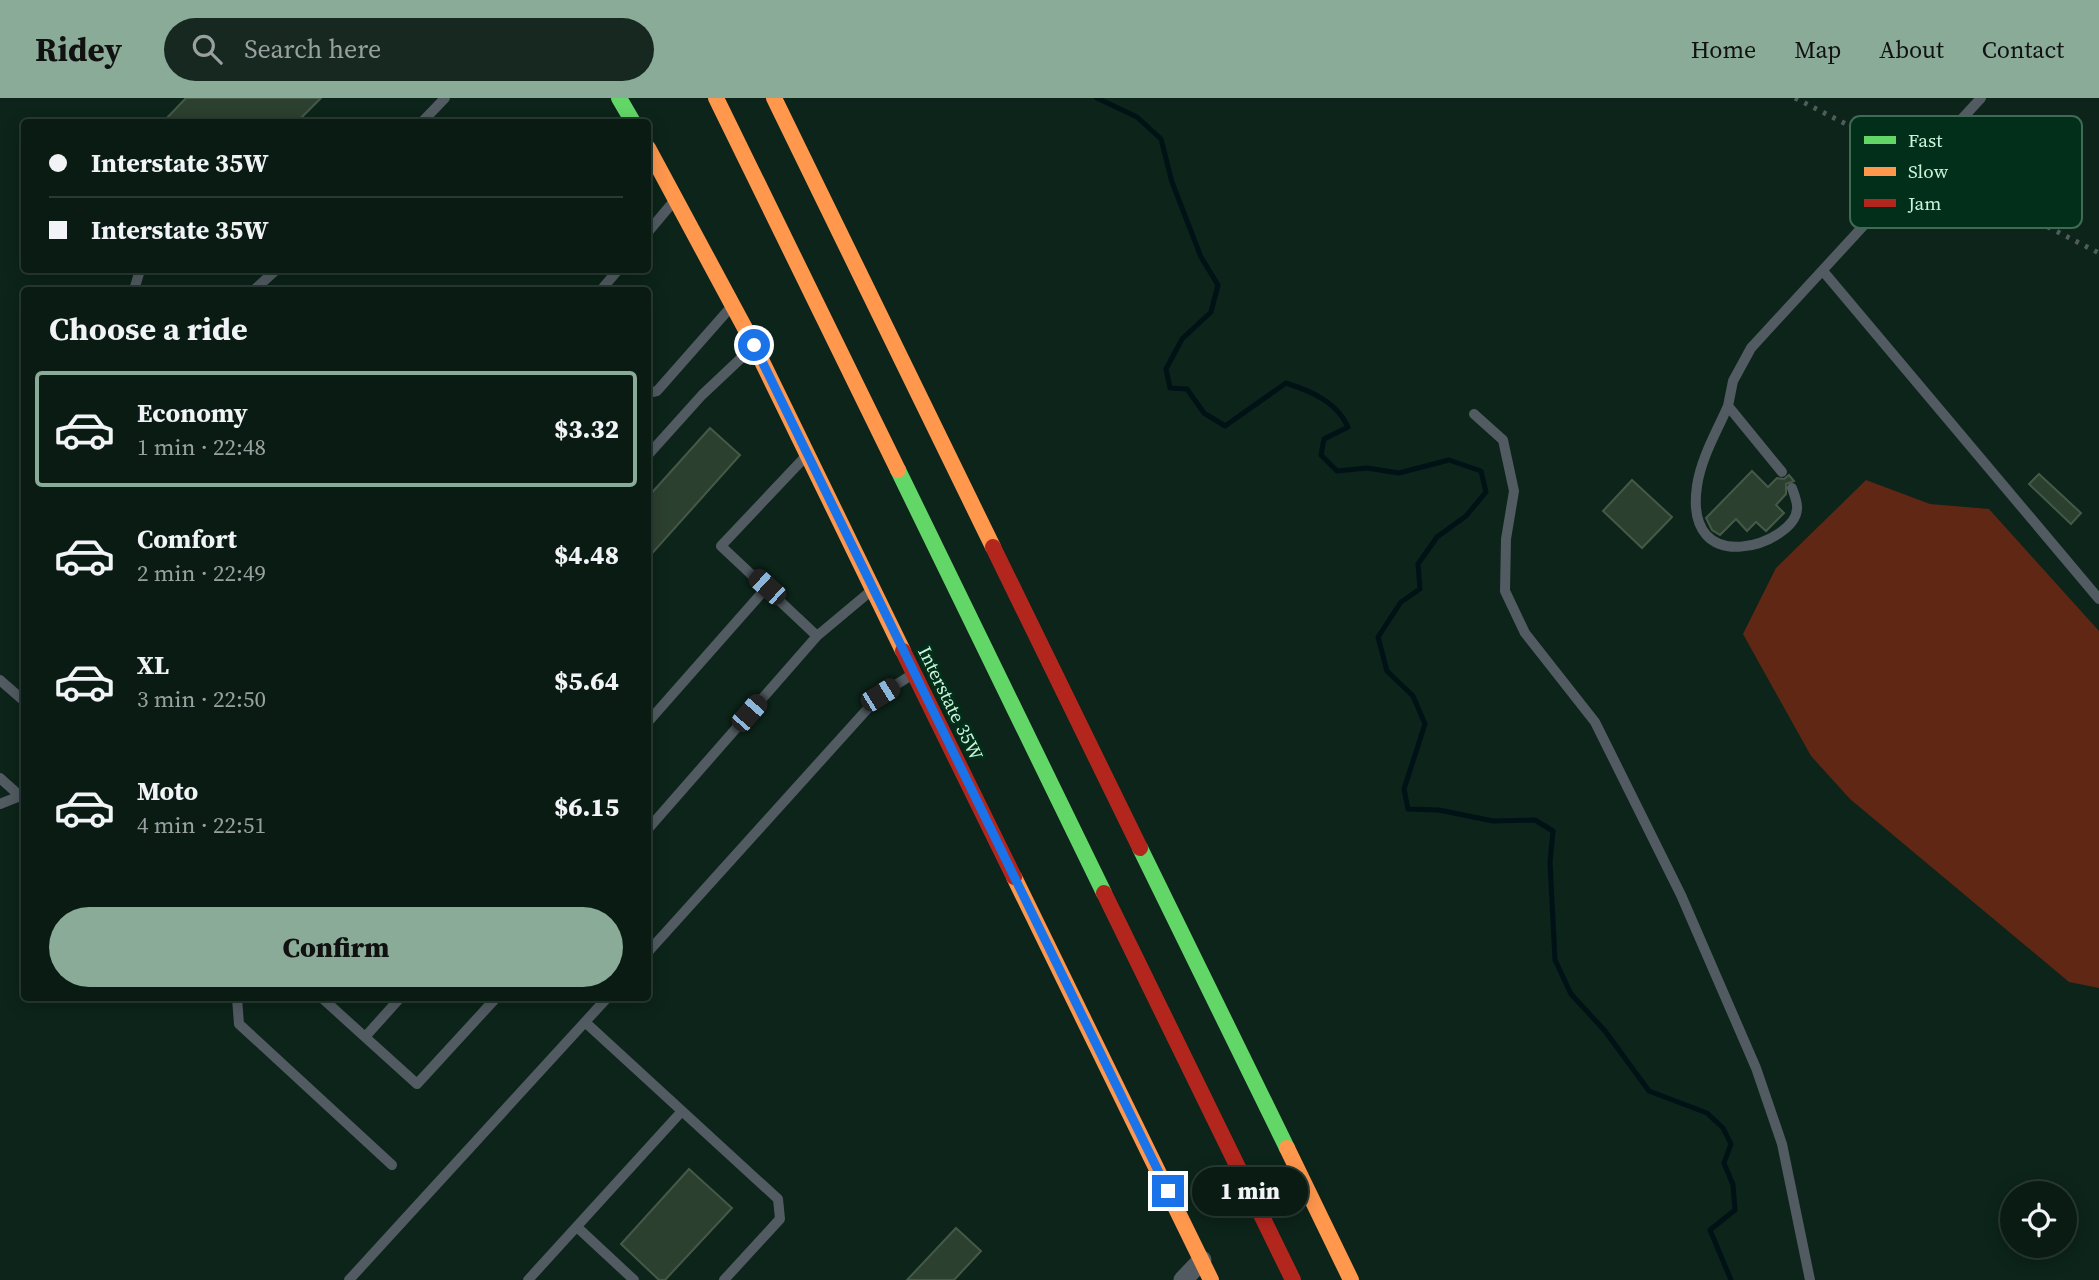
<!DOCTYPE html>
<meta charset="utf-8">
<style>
body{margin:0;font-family:"Source Serif 4",serif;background:#172821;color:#f1f3f6;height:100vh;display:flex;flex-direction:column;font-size:26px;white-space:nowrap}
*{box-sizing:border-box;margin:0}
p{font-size:23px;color:#99a1a0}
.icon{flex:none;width:38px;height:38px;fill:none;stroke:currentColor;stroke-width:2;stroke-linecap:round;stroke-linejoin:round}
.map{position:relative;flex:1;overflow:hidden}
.details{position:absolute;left:21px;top:189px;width:630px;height:714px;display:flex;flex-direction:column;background:#091b13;border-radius:7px;box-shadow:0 4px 18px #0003,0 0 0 2px #293933}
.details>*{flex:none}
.guide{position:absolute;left:21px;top:21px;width:630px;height:154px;border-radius:7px;box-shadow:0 4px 18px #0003,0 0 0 2px #293933;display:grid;align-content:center;height:154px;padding:0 28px;background:#091b13}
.controls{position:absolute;left:2000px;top:1083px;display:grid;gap:14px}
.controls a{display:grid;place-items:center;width:77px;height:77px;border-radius:50%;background:#091b13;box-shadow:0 4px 18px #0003,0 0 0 2px #293933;font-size:35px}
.end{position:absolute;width:32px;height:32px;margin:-16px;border:9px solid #1a73e8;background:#fff;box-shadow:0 0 0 4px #fff}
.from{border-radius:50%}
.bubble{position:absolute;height:49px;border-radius:24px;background:#091b13;box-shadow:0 4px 18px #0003,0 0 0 2px #293933;font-size:23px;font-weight:800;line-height:49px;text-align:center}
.car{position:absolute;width:21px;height:42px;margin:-21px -10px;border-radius:9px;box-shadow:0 0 5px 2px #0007;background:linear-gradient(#222 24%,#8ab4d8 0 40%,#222 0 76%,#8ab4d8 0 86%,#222 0)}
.guide b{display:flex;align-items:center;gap:24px;height:66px;font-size:26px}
.guide b+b{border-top:2px solid #293933}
.guide i{width:18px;height:18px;background:#f1f3f6}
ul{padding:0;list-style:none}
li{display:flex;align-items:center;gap:21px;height:116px;margin:0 14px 10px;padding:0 14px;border:4px solid transparent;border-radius:7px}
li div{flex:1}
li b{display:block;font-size:26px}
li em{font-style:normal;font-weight:800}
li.active{border-color:#89ab97}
li>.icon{width:63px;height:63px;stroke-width:1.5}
h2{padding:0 28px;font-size:32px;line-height:84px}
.primary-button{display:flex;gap:14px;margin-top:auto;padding:14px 28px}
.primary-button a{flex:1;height:80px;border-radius:42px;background:#89ab97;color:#111;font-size:28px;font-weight:800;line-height:80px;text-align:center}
header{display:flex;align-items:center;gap:42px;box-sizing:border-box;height:98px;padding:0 35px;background:#89ab97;color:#111}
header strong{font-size:33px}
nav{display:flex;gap:38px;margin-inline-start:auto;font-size:24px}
.search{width:490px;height:63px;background:#172821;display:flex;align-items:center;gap:18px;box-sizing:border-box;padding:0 24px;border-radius:38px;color:#99a1a0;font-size:26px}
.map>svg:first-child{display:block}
.green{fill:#602714}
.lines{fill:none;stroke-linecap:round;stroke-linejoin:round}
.stream{stroke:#011216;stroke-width:5}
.building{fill:#2c402f;stroke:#465948;stroke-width:2}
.lane{stroke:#515b61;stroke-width:10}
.street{stroke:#515b61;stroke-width:19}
.fast{stroke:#63d668;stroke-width:16}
.slow{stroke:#ff974d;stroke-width:16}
.jam{stroke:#b3261e;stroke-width:16}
.rail{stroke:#4f5c5c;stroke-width:5;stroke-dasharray:3.5 7;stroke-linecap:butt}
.route{stroke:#1a73e8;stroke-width:9}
.labels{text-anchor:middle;stroke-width:6;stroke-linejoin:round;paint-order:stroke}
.street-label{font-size:19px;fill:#cdf4db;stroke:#022f1a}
.key{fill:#022f1a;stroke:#3f6a54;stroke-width:2}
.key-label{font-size:19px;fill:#cdf4db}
</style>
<header>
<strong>Ridey</strong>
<div class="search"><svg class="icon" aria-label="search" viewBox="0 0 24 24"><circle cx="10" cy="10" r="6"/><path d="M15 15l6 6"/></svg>Search here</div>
<nav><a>Home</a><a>Map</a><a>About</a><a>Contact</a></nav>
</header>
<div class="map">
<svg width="2099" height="1182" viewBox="0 0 2099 1182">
<rect width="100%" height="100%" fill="#0c2419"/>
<path class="green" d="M1866 382 1930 406 1989 411 2099 533V890L2069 884 1850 701 1811 658 1743 536 1776 470Z"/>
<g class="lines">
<path class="stream" d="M1097 0 1137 19 1161 41 1172 84 1201 159 1218 187 1211 214 1182 241 1166 271 1170 290 1187 291 1204 315 1225 328 1286 285C1311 293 1337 304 1348 329L1324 341 1321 357 1337 373 1367 370 1399 375 1449 362 1481 373 1486 394 1466 418 1437 439 1418 466 1420 491 1401 504 1378 539 1387 573 1413 598 1425 626 1404 691 1408 711 1439 712 1493 723 1535 722 1553 733 1550 764 1555 862 1571 896 1605 933 1649 993 1707 1015 1723 1030 1731 1046 1724 1065 1733 1087 1735 1112 1710 1132 1731 1182"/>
</g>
<path class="building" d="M186 0H321L297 24H163Z
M710 330 740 357 648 460V399Z
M1752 373 1768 389 1777 380 1784 381 1789 377 1794 383 1786 386V396L1776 407 1784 415 1766 433 1756 424 1747 433 1736 421 1720 437 1712 432 1706 420Z
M2039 376 2081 415 2071 426 2029 386Z
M1632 382 1672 419 1642 450 1603 413Z
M689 1071 732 1110 665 1182H659L621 1146Z
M956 1130 981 1153 954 1182H907Z"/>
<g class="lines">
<path class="lane" d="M422 24 445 0
M648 134 674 103
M1823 173 2099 501
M134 192 140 172
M254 192 276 172
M601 192 618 172
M648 295 657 293 731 209
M1728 308 1733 283 1751 250 1981 0
M1474 316 1503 342 1514 393 1506 441 1505 493 1525 535 1595 624 1681 797 1756 970 1782 1046 1810 1182
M648 357 702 297 754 248
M806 358 721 448 817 538
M1782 374 1728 308C1717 333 1701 360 1697 388 1683 484 1795 446 1797 411 1798 405 1794 396 1792 390
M0 582 24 603
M648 624 767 489
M0 680 20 698
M0 706 20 698 24 701
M648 731 817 538 872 492
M648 854 880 597 913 576
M237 900 239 926 392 1067
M322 900 365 939
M400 900 365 939 417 986 496 900
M585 924 778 1101 780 1121 724 1182
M577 1129 634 1182
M349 1182 607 900
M528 1182 682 1013"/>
<path class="street" d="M1183 1182 1202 1162"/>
<path class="fast" d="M619 0 633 24
M898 372 1104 795
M1140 750 1287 1050"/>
<path class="slow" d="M716 0 898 372
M774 0 993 449
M648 50 754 247 903 553
M1014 779 1211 1182
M1287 1050 1351 1182"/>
<path class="jam" d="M993 449 1140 750
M903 553 1014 779
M1104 795 1293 1182"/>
<path class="rail" d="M1795 0 2099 155"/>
</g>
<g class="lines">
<path class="route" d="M754 247 1168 1093"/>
</g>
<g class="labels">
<g class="street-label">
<text transform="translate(951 605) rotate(64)" y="7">Interstate 35W</text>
</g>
</g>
<rect x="1850" y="18" width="232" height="112" rx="10" class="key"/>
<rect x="1864" y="38" width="32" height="8" fill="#63d668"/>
<rect x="1864" y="69" width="32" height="9" fill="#ff974d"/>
<rect x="1864" y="101" width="32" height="8" fill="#b3261e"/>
<g class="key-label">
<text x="1908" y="49">Fast</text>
<text x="1908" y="80">Slow</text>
<text x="1908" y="112">Jam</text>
</g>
</svg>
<div class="controls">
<a><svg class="icon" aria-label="locate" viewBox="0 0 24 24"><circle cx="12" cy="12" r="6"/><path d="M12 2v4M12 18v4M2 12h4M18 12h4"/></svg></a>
</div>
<i class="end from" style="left:754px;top:247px"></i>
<i class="end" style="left:1168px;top:1093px"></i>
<div class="bubble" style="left:1192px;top:1069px;width:116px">1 min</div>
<i class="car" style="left:767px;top:489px;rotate:312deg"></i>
<i class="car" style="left:880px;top:597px;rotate:58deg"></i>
<i class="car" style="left:749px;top:615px;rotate:41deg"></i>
<div class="guide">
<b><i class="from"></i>Interstate 35W</b>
<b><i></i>Interstate 35W</b>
</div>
<section class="details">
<h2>Choose a ride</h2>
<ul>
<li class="active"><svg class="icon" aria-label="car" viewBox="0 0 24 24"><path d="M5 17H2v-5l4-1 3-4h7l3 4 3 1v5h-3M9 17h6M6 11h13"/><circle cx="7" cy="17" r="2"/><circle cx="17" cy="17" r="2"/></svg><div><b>Economy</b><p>1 min · 22:48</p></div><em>$3.32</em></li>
<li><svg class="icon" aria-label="car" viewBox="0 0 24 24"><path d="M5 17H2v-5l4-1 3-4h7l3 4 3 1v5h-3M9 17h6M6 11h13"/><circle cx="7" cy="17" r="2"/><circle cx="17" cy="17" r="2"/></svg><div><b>Comfort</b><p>2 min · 22:49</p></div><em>$4.48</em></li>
<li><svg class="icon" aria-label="car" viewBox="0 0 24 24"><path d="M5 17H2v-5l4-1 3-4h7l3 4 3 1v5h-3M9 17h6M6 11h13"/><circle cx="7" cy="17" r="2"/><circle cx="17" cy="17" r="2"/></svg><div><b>XL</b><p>3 min · 22:50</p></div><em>$5.64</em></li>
<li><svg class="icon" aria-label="car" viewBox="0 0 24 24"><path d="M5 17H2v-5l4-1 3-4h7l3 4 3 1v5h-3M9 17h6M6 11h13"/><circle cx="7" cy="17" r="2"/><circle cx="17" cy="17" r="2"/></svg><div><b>Moto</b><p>4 min · 22:51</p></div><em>$6.15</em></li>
</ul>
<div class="primary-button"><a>Confirm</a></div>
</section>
</div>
